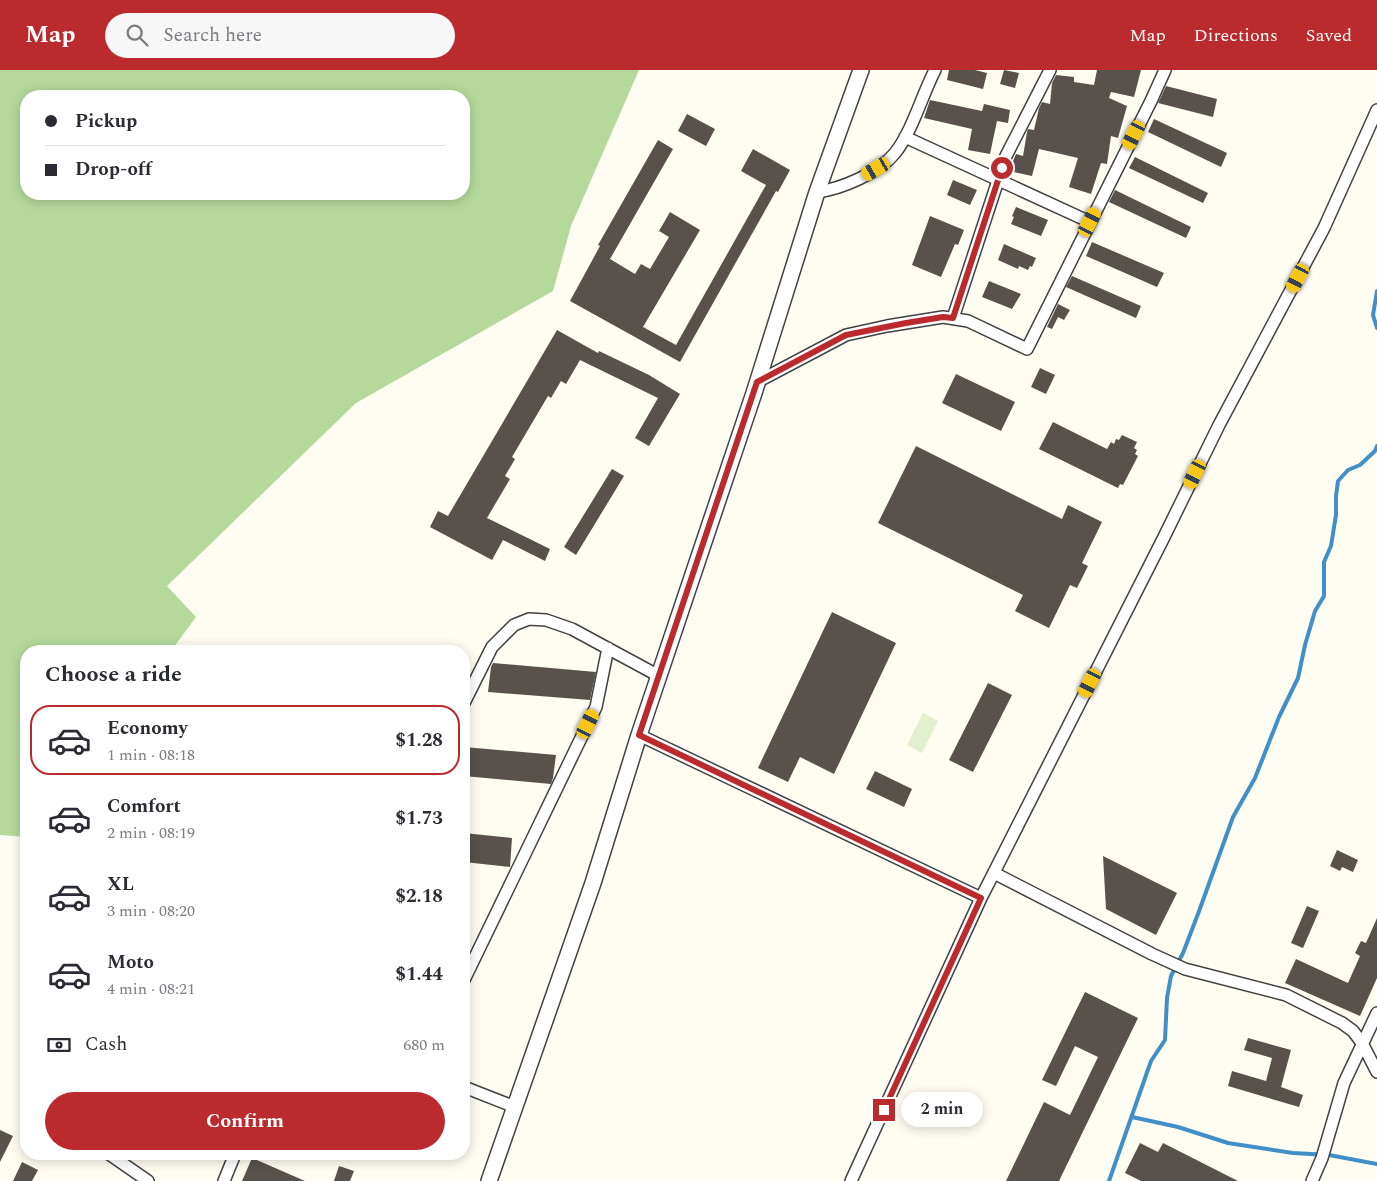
<!DOCTYPE html>
<meta charset="utf-8">
<style>
body{margin:0;font-family:Spectral,serif;background:#f7f7f7;color:#2b2b33;height:100vh;display:flex;flex-direction:column;font-size:19px;white-space:nowrap}
*{box-sizing:border-box;margin:0}
p{font-size:16px;color:#7c7c81}
.icon{flex:none;width:28px;height:28px;fill:none;stroke:currentColor;stroke-width:2;stroke-linecap:round;stroke-linejoin:round}
.map{position:relative;flex:1;overflow:hidden}
.side{position:absolute;left:20px;top:575px;width:450px;height:515px;display:flex;flex-direction:column;background:#fff;border-radius:20px;box-shadow:0 2px 12px #0003}
.side>*{flex:none}
.top-card{position:absolute;left:20px;top:20px;width:450px;height:110px;border-radius:20px;box-shadow:0 2px 12px #0003;display:grid;align-content:center;height:110px;padding:0 25px;background:#fff}
.end{position:absolute;width:22px;height:22px;margin:-11px;border:6px solid #bb2b2e;background:#fff;box-shadow:0 0 0 2px #fff}
.from{border-radius:50%}
.bubble{position:absolute;height:35px;border-radius:18px;background:#fff;box-shadow:0 2px 12px #0003;font-size:16px;font-weight:700;line-height:35px;text-align:center}
.car{position:absolute;width:15px;height:30px;margin:-15px -8px;border-radius:6px;box-shadow:0 0 4px 1px #0007;background:linear-gradient(#f5c518 24%,#345 0 40%,#f5c518 0 76%,#345 0 86%,#f5c518 0)}
.top-card b{display:flex;align-items:center;gap:18px;height:48px;font-size:19px}
.top-card b+b{border-top:1px solid #e1e1e2}
.top-card i{width:12px;height:12px;background:#2b2b33}
ul{padding:0;list-style:none}
li{display:flex;align-items:center;gap:15px;height:70px;margin:0 10px 8px;padding:0 15px;border:2px solid transparent;border-radius:20px}
li div{flex:1}
li b{display:block;font-size:19px}
li em{font-style:normal;font-weight:700}
li.active{border-color:#bb2b2e}
li>.icon{width:45px;height:45px;stroke-width:1.5}
h2{padding:0 25px;font-size:22px;line-height:60px}
.pay{display:flex;align-items:center;gap:12px;height:55px;padding:0 25px;font-size:19px}
.pay p{margin-inline-start:auto}
.button{display:flex;gap:10px;margin-top:auto;padding:10px 25px}
.button a{flex:1;height:58px;border-radius:30px;background:#bb2b2e;color:#fff;font-size:20px;font-weight:700;line-height:58px;text-align:center}
header{display:flex;align-items:center;gap:30px;box-sizing:border-box;height:70px;padding:0 25px;background:#bb2b2e;color:#fff}
header strong{font-size:24px}
nav{display:flex;gap:28px;margin-inline-start:auto;font-size:18px}
.search{width:350px;height:45px;background:#f7f7f7;display:flex;align-items:center;gap:12px;box-sizing:border-box;padding:0 18px;border-radius:28px;color:#7c7c81;font-size:19px}
.map>svg:first-child{display:block}
.forest{fill:#b5d99b;fill-rule:evenodd}
.pitch{fill:#e3f0cd}
.lines{fill:none;stroke-linecap:round;stroke-linejoin:round}
.stream{stroke:#418fc9;stroke-width:4}
.building{fill:#58514c}
.minor-casing{stroke:#424242;stroke-width:14}
.tertiary-casing{stroke:#424242;stroke-width:18}
.minor{stroke:#fff;stroke-width:11}
.tertiary{stroke:#fff;stroke-width:15}
.route{stroke:#bb2b2e;stroke-width:6}
</style>
<header>
<strong>Map</strong>
<div class="search"><svg class="icon" aria-label="search" viewBox="0 0 24 24"><circle cx="10" cy="10" r="6"/><path d="M15 15l6 6"/></svg>Search here</div>
<nav><a>Map</a><a>Directions</a><a>Saved</a></nav>
</header>
<div class="map">
<svg width="1377" height="1111" viewBox="0 0 1377 1111">
<rect width="100%" height="100%" fill="#fffcf2"/>
<path class="forest" d="M0 0H639L571 156 553 221 356 333 167 516 196 547 171 581H26V767L0 765ZM26 26H464V124H26Z"/>
<path class="pitch" d="M923 643 938 651 922 683 907 675Z"/>
<g class="lines">
<path class="stream" d="M1377 221 1373 245 1377 258
M1132 1047 1178 1057 1228 1073 1293 1083 1329 1085 1377 1094
M1109 1111 1151 991 1165 970 1167 928 1171 906 1183 883 1198 844 1233 747 1255 708 1279 647 1298 608 1305 575 1315 541 1324 526V492L1331 476 1336 445V426L1338 411 1348 400 1360 395 1375 381 1377 376"/>
</g>
<path class="building" d="M949 0H975L987 3 983 19 947 10Z
M1004 0 1019 3 1015 18 1000 14Z
M1097 0H1141L1134 27 1111 22 1109 28 1127 36 1118 68 1111 66 1107 94 1101 93 1091 124 1069 117 1078 88 1039 79 1032 106 1009 101 1016 84 1023 86 1027 62 1028 59 1034 60 1039 38 1042 32 1050 34 1052 13 1056 5 1074 7V12L1094 15Z
M1166 16 1217 29 1213 47 1158 33Z
M930 30 982 41 984 34 1010 40 1008 53 997 51 990 84 968 80 972 59 924 48Z
M687 44 715 59 706 76 678 61Z
M1154 49 1227 83 1221 97 1148 62Z
M658 70 673 79 610 189 635 204 641 194 650 199 669 167 659 161 670 142 700 160 643 257 676 275 766 115 741 101 753 79 790 100 778 122 776 121 680 292 570 231 600 176 598 175Z
M1135 87 1208 123 1203 133 1129 98Z
M953 110 977 120 970 135 947 125Z
M1115 120 1191 157 1186 168 1109 132Z
M1016 137 1048 150 1041 166 1011 154 1014 147 1012 146Z
M930 146 964 160 958 175 955 174 941 207 912 195Z
M1092 172 1164 203 1157 217 1086 186Z
M1004 174 1036 188 1032 197 1030 196 1028 200 1019 196 1018 199 998 190Z
M1072 206 1141 236 1136 248 1066 217Z
M989 211 1021 224 1012 239 982 227Z
M1058 234 1070 240 1064 250 1058 247 1052 259 1047 257Z
M557 260 598 283 599 281 649 305 680 324 649 376 635 368 658 328 580 290 566 314 561 311 551 328 548 326 512 387 515 389 505 406 510 409 487 448 550 479 545 491 503 470 492 490 430 457 438 441 448 446Z
M1040 298 1055 305 1046 324 1031 317Z
M956 304 1015 332 1001 361 942 333Z
M1053 352 1107 379 1111 372 1114 374 1116 369 1119 370 1122 365 1137 372 1134 378 1137 380 1135 384 1138 386 1123 415 1120 414 1118 418 1039 379Z
M916 376 1062 449 1068 435 1102 452 1082 493 1088 496 1077 518 1070 515 1049 558 1015 541 1023 525 878 453Z
M612 399 624 406 576 485 564 477Z
M832 542 896 573 834 704 800 687 788 712 758 698Z
M493 593 596 602 590 630 488 622 491 597Z
M988 613 1012 625 973 702 949 690Z
M464 677 556 685 553 708 551 714 464 706Z
M875 701 912 719 904 737 866 719Z
M464 763 512 768 510 797 464 792Z
M1337 780 1358 790 1353 802 1342 797 1340 801 1330 796Z
M1103 786 1177 823 1156 865 1106 839Z
M1307 836 1319 841 1303 878 1291 873Z
M1377 848V908L1360 946 1285 913 1296 889 1348 913 1360 886 1355 883 1361 871 1366 873Z
M1085 922 1138 948 1059 1111H1006L1044 1032 1070 1045 1098 987 1075 976 1056 1016 1042 1010Z
M1248 968 1291 980 1281 1017 1303 1025 1299 1037 1228 1016 1232 1001 1266 1011 1272 988 1244 980Z
M0 1060 13 1066 0 1092Z
M1140 1073 1158 1082 1163 1073 1238 1111H1141L1125 1103Z
M252 1088 305 1111H242Z
M22 1092 38 1100 32 1111H13Z
M339 1096 354 1101 350 1111H334Z"/>
<g class="lines">
<defs>
<path id="minor" d="M905 67 1090 152
M817 122C841 119 879 103 895 83 912 62 922 25 935 0
M953 248 1006 86 1050 0
M757 312 846 265 887 256 943 247 968 251 1027 279 1151 31 1165 0
M464 633 492 577 514 555 529 549 546 550 572 559 659 606
M639 665 981 828
M994 803 1152 884 1185 899 1286 925 1342 953 1353 961 1362 973 1377 1002
M464 910 596 637 608 578
M464 1017 515 1037
M109 1084 148 1111
M224 1111 235 1084
M851 1111 981 828 1163 469 1219 355 1324 158 1377 40
M1312 1111 1322 1088 1344 1013 1377 943"/>
<path id="tertiary" d="M489 1111 593 813 639 665 754 323 817 122 861 0"/>
</defs>
<use href="#minor" class="minor-casing"/>
<use href="#tertiary" class="tertiary-casing"/>
<use href="#minor" class="minor"/>
<use href="#tertiary" class="tertiary"/>
</g>
<g class="lines">
<path class="route" d="M884 1040 981 828 639 665 757 312 846 265 906 253 943 247 953 248 1002 98"/>
</g>
</svg>
<i class="end from" style="left:1002px;top:98px"></i>
<i class="end" style="left:884px;top:1040px"></i>
<div class="bubble" style="left:901px;top:1022px;width:82px">2 min</div>
<i class="car" style="left:1134px;top:65px;rotate:207deg"></i>
<i class="car" style="left:876px;top:99px;rotate:240deg"></i>
<i class="car" style="left:1090px;top:152px;rotate:27deg"></i>
<i class="car" style="left:1298px;top:208px;rotate:208deg"></i>
<i class="car" style="left:1195px;top:404px;rotate:206deg"></i>
<i class="car" style="left:1090px;top:613px;rotate:207deg"></i>
<i class="car" style="left:588px;top:654px;rotate:26deg"></i>
<div class="top-card">
<b><i class="from"></i>Pickup</b>
<b><i></i>Drop-off</b>
</div>
<section class="side">
<h2>Choose a ride</h2>
<ul>
<li class="active"><svg class="icon" aria-label="car" viewBox="0 0 24 24"><path d="M5 17H2v-5l4-1 3-4h7l3 4 3 1v5h-3M9 17h6M6 11h13"/><circle cx="7" cy="17" r="2"/><circle cx="17" cy="17" r="2"/></svg><div><b>Economy</b><p>1 min · 08:18</p></div><em>$1.28</em></li>
<li><svg class="icon" aria-label="car" viewBox="0 0 24 24"><path d="M5 17H2v-5l4-1 3-4h7l3 4 3 1v5h-3M9 17h6M6 11h13"/><circle cx="7" cy="17" r="2"/><circle cx="17" cy="17" r="2"/></svg><div><b>Comfort</b><p>2 min · 08:19</p></div><em>$1.73</em></li>
<li><svg class="icon" aria-label="car" viewBox="0 0 24 24"><path d="M5 17H2v-5l4-1 3-4h7l3 4 3 1v5h-3M9 17h6M6 11h13"/><circle cx="7" cy="17" r="2"/><circle cx="17" cy="17" r="2"/></svg><div><b>XL</b><p>3 min · 08:20</p></div><em>$2.18</em></li>
<li><svg class="icon" aria-label="car" viewBox="0 0 24 24"><path d="M5 17H2v-5l4-1 3-4h7l3 4 3 1v5h-3M9 17h6M6 11h13"/><circle cx="7" cy="17" r="2"/><circle cx="17" cy="17" r="2"/></svg><div><b>Moto</b><p>4 min · 08:21</p></div><em>$1.44</em></li>
</ul>
<div class="pay"><svg class="icon" aria-label="cash" viewBox="0 0 24 24"><path d="M3 7h18v10H3z"/><circle cx="12" cy="12" r="2"/></svg>Cash<p>680 m</p></div>
<div class="button"><a>Confirm</a></div>
</section>
</div>
